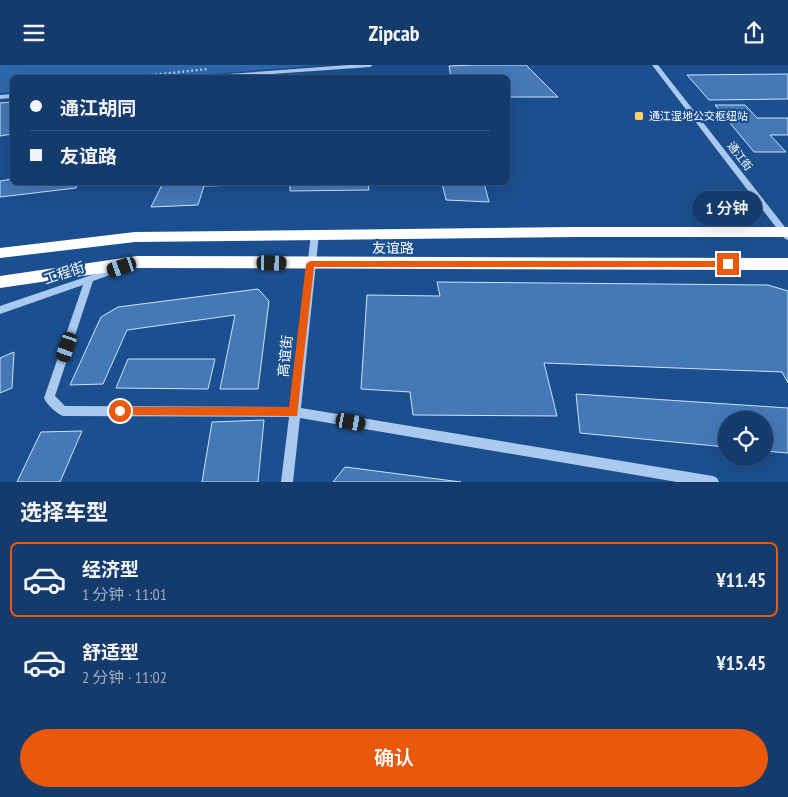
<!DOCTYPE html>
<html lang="zh">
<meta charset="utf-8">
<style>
body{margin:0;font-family:"PT Sans Narrow","Noto Sans SC",sans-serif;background:#1d4271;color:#f1f3f6;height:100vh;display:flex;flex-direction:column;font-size:19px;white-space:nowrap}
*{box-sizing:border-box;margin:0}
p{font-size:16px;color:#9dadc1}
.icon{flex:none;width:28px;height:28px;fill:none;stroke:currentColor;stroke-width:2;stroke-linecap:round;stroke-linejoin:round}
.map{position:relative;height:417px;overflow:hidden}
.drawer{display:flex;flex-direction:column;background:#143b6b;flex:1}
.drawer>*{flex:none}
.hud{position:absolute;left:10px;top:10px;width:500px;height:110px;border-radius:8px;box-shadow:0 5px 20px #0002,0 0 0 1px #33557e;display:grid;align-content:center;height:110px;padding:0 20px;background:#143b6b}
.fabs{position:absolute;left:718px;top:346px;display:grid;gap:10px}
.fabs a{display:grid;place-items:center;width:55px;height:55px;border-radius:50%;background:#143b6b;box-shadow:0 5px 20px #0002,0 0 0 1px #33557e;font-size:25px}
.end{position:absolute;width:22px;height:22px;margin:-11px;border:6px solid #ea580c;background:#fff;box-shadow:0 0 0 2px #fff}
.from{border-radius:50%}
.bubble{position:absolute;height:35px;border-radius:18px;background:#143b6b;box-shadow:0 5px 20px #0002,0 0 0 1px #33557e;font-size:16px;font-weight:600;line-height:35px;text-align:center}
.car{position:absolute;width:15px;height:30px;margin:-15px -8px;border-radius:6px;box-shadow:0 0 4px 1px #0007;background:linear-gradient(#222 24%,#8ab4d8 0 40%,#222 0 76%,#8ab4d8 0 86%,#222 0)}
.hud b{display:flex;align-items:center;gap:18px;height:48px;font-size:19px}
.hud b+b{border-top:1px solid #33557e}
.hud i{width:12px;height:12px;background:#f1f3f6}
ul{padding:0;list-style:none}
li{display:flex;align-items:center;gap:15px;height:75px;margin:0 10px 8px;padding:0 10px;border:2px solid transparent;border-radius:8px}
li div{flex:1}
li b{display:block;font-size:19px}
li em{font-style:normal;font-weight:600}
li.current{border-color:#ea580c}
li>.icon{width:45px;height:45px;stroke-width:1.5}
h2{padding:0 20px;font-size:22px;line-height:60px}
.primary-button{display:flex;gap:10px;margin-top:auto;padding:10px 20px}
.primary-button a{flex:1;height:58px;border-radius:30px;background:#ea580c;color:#fff;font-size:20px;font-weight:600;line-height:58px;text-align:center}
header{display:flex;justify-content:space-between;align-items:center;height:65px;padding:0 20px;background:#143b6b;font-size:22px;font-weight:600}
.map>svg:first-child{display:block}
.green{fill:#2e69ad}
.building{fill:#4478b7;stroke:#cfe3fa}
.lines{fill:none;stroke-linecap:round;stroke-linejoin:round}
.path{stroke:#a9c9ee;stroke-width:2.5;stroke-dasharray:2 2.5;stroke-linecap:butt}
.minor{fill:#a9c9ee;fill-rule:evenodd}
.highway{fill:#fff;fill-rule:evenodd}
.route{fill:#ea580c}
.poi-dot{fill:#ffd166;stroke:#1b4f8f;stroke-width:2}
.labels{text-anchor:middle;stroke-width:4.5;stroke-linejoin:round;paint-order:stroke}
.far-poi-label{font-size:11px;fill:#fff;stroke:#1b4f8f;text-anchor:start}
.far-street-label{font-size:11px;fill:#fff;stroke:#1b4f8f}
.street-label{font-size:14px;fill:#fff;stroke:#1b4f8f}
</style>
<header><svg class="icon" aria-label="menu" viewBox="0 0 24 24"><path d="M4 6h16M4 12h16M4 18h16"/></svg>Zipcab<svg class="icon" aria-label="share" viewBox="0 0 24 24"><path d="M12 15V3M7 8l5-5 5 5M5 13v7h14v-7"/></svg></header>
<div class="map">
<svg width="788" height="417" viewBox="0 0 788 417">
<rect width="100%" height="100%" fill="#1b4f8f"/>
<path class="green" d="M0 0H319L176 12H12V27L0 28Z"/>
<path class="building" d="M474 0H526L558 32H508V12H451L449 1Z
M788 9V34L709 35 687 10Z
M12 37V69L0 71V38Z
M715 40H745L757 53H788V70H770L786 87H754Z
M12 114V118H78L76 123 0 132V116Z
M163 118H368L369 125 290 126V119L204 121 198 140 151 142Z
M442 118H484L489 137 446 135Z
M437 217 768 220 788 226V318L782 307 544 298 557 351 413 350 410 327 361 324 367 230 440 231Z
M258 224 269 236 258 324H220L235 250 127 265 103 319 70 320 101 252 118 242Z
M14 287 12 323 0 328V293Z
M128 294H215L208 324 116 323Z
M576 329 788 343V388L764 386V355H726V382L580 368Z
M264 355 258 417H202L212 357Z
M82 366 60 417H17L41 367Z
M345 402 461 417H333Z"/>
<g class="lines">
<path class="path" d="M133 12 208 4"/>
<path class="minor" d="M349 0H373L370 2 229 12H211L214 10Z
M652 0H658L788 166V175L785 174Z
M12 29V33L0 34V30Z
M315 166 319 169 301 343 713 411 717 413 719 417H677L300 353 293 417H281L289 352 63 351C56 348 47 340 44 333L83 220 0 249V241L118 201 121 202 122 204 121 206 93 216 55 331 65 341 290 342 311 169Z"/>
<path class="highway" d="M575 162H788V172H575L135 177 0 193V183L135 167Z
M137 191 788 193V205L137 203 0 223V211Z"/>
</g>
<path class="route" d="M310 196H728L732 199 728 202H314L297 351 117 350 115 346 120 342H289L306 199Z"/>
<rect class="poi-dot" x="634" y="46" width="10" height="10" rx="2.5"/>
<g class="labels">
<g class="far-poi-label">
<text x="649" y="55">通江湿地公交枢纽站</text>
</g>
<g class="far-street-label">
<text transform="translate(740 91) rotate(52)" y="4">通江街</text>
</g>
<g class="street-label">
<text x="393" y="188">友谊路</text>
<text transform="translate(64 208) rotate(-19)" y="5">工程街</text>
<text transform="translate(285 291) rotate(-84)" y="5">高谊街</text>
</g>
</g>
</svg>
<div class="fabs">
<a><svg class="icon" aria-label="locate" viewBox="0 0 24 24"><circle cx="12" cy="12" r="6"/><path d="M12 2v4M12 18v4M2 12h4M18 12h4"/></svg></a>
</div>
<i class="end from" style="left:120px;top:346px"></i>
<i class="end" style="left:728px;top:199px"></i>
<div class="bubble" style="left:692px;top:126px;width:70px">1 分钟</div>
<i class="car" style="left:272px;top:198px;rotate:91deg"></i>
<i class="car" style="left:122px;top:202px;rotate:251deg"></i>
<i class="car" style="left:67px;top:282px;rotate:199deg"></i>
<i class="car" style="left:351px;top:357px;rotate:100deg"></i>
<div class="hud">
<b><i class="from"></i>通江胡同</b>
<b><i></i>友谊路</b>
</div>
</div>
<section class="drawer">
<h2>选择车型</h2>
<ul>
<li class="current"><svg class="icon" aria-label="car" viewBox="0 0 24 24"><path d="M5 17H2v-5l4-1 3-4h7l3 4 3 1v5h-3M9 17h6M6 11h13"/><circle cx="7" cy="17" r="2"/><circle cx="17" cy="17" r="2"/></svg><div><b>经济型</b><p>1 分钟 · 11:01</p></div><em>¥11.45</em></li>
<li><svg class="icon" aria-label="car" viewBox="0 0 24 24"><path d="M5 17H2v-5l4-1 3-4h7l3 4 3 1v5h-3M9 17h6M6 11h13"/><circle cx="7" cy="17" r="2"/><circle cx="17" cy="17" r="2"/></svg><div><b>舒适型</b><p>2 分钟 · 11:02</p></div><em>¥15.45</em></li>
</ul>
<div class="primary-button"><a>确认</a></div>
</section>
